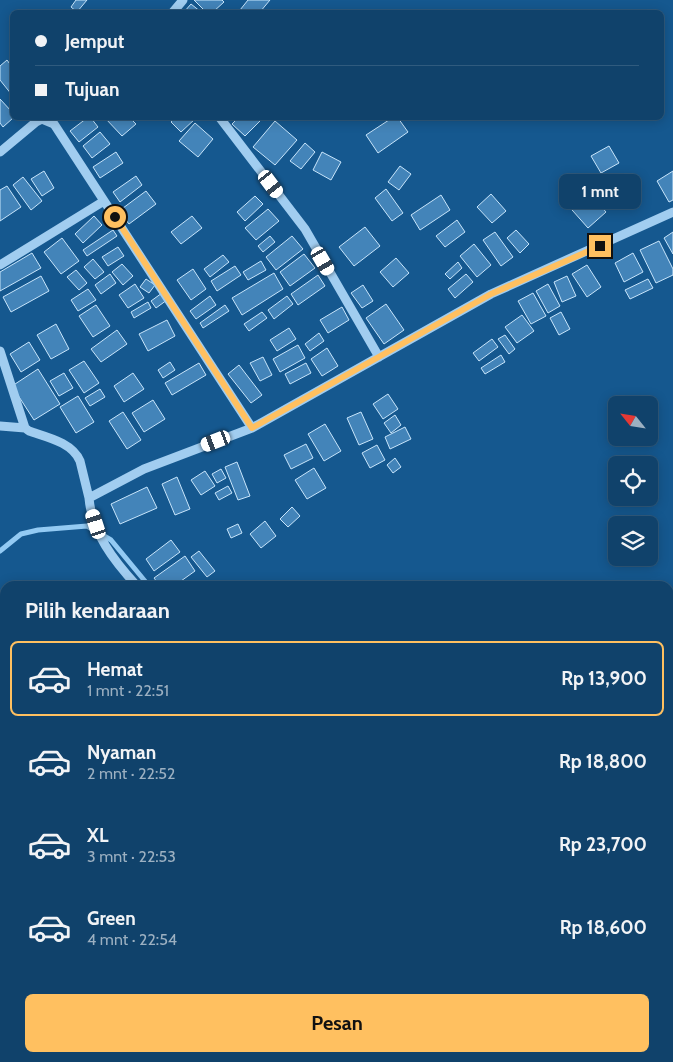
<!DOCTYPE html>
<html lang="id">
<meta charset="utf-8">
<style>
body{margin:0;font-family:Cabin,sans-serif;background:#1e4d73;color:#f1f3f6;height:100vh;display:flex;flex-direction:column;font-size:19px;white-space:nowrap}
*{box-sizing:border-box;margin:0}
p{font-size:16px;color:#9cb0c1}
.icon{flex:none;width:28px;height:28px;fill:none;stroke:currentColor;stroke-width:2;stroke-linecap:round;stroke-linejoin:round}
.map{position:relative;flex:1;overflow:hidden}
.side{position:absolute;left:0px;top:581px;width:674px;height:481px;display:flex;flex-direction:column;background:#10426b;border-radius:15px 15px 0 0;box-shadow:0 2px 12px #0003,0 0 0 1px #305b7e}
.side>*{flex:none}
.banner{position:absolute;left:10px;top:10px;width:654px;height:110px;border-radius:8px;box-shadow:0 2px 12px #0003,0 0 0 1px #305b7e;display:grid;align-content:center;height:110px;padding:0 25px;background:#10426b}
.needle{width:32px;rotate:300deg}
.fabs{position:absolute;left:608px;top:396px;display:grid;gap:10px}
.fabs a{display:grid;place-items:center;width:50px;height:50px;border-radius:8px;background:#10426b;box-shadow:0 2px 12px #0003,0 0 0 1px #305b7e;font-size:25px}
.end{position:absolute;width:22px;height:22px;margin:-11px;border:6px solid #ffc060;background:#111;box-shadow:0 0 0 2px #111}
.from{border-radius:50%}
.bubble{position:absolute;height:35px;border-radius:8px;background:#10426b;box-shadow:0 2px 12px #0003,0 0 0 1px #305b7e;font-size:16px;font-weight:700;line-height:35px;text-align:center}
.car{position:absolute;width:15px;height:30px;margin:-15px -8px;border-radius:6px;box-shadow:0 0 4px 1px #0007;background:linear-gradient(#fff 24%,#345 0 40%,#fff 0 76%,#345 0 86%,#fff 0)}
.banner b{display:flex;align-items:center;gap:18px;height:48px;font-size:19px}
.banner b+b{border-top:1px solid #305b7e}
.banner i{width:12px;height:12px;background:#f1f3f6}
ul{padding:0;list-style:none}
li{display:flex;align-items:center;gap:15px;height:75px;margin:0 10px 8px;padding:0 15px;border:2px solid transparent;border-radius:8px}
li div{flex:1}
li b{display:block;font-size:19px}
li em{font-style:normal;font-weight:700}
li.on{border-color:#ffc060}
li>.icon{width:45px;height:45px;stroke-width:1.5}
h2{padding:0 25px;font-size:22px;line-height:60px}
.button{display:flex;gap:10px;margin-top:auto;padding:10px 25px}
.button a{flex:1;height:58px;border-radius:8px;background:#ffc060;color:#111;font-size:20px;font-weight:700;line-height:58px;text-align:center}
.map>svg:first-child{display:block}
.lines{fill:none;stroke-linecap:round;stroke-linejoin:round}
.stream{stroke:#93caf3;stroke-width:5}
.building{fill:#4384b9;stroke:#c8e5fb}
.minor{stroke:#a1cdf0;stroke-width:9}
.route{stroke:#ffc060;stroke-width:6}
</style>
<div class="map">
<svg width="673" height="1062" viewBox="0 0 673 1062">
<rect width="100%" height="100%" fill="#15588f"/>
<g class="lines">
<path class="stream" d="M0 551 21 534 38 530 87 526 111 540 149 586
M390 1058 391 1062"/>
</g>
<path class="building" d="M76 0H87L77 12 71 7Z
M194 0H222L224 2 213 12H206Z
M248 0H270L260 12H243L240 10Z
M191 4 201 12H184Z
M7 60 12 67V95L0 80V66Z
M0 99 12 112 13 118 3 127 0 123Z
M87 118H91L98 127 79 142 70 131Z
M105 118H130L136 124 122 136Z
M175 118H194L195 119 181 132 171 122Z
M238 118H263L245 136 232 124Z
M392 118H398L408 132 378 153 366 135Z
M275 121 297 140 275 165 253 147Z
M195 123 213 139 198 157 179 141Z
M100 132 110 144 92 158 83 146Z
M305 143 315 152 301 169 290 161Z
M609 146 619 163 601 173 591 156Z
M116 152 123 163 100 178 93 167Z
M322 152 341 162 331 180 313 170Z
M400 166 411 174 399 190 388 182Z
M44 171 54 188 42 196 31 179Z
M673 171V200L669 202 657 181Z
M136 176 142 185 120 202 113 192Z
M23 177 42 201 31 210 13 185Z
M614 181 630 196 618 209 602 194Z
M7 186 21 207 0 221V190Z
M583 186 606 212 588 228 565 202Z
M386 189 403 213 392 221 375 198Z
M146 191 156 204 129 224 119 211Z
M491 194 506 211 492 223 477 207Z
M441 195 450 210 420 230 411 215Z
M255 196 263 204 245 221 237 212Z
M268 209 279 221 256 240 245 228Z
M94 216 102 225 83 243 75 234Z
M192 216 202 228 181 244 171 232Z
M457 220 465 232 445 247 436 236Z
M365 227 380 246 354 266 339 247Z
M113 230 117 236 87 256 83 250Z
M516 230 529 244 520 253 507 238Z
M495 232 513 257 501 266 483 240Z
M673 232V254L664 238Z
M270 236 275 242 263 252 258 246Z
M292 236 303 249 276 270 266 257Z
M62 238 79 261 61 274 44 252Z
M659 241 673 269V275L656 283 640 250Z
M474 244 491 265 477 277 460 256Z
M118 247 124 256 108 266 102 257Z
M32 253 41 268 0 291V272Z
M633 253 643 272 624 282 615 263Z
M304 254 315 268 290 286 280 272Z
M223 255 229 262 210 277 204 269Z
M396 258 409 273 393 287 380 272Z
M93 259 104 272 95 279 84 267Z
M261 261 266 270 248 280 243 272Z
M458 262 462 268 450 279 445 274Z
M122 264 133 276 123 285 112 272Z
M587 265 601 287 587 297 572 274Z
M235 266 241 275 217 291 211 281Z
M193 269 206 289 191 300 177 280Z
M76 270 87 283 79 290 67 277Z
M274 273 283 289 242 315 232 298Z
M110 274 116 283 101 294 95 285Z
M466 274 473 282 455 298 448 289Z
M318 275 325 286 298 305 291 294Z
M41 276 49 291 11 312 3 297Z
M567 276 576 296 562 302 554 282Z
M146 279 155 285 149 293 140 287Z
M648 279 653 288 630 299 625 290Z
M135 284 144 298 128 308 119 295Z
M548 284 560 306 548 313 536 291Z
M363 285 373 301 362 308 351 293Z
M88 289 96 300 78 311 71 300Z
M162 293 167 300 156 308 151 301Z
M533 293 546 316 531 324 518 301Z
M210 296 216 305 196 319 190 311Z
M287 296 293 304 274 319 268 310Z
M148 302 151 308 134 318 131 312Z
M386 304 404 330 384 344 366 318Z
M96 305 110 326 93 337 79 316Z
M225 305 229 311 203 328 200 323Z
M342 307 349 320 328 333 320 320Z
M262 312 267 318 249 331 244 324Z
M561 312 570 329 559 335 550 318Z
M522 315 534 331 517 343 505 327Z
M167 320 175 336 148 351 139 334Z
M56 324 69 349 51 359 37 335Z
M289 328 296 339 277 351 270 340Z
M117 330 127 344 101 362 91 349Z
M319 333 324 341 310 351 305 344Z
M505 335 515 349 509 354 498 339Z
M492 339 498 347 479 361 473 353Z
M29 342 40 360 21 372 10 354Z
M298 345 305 358 280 372 273 359Z
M327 348 338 366 322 376 311 359Z
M501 355 505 362 485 374 481 368Z
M263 357 272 375 260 381 250 363Z
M84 361 99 383 84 393 69 370Z
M170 362 175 370 163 378 158 370Z
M199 363 206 375 172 395 165 383Z
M306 363 311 373 290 384 285 374Z
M239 365 262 395 251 403 228 374Z
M38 369 60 404 34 420 12 386Z
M64 373 73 388 59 396 50 381Z
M133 373 144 389 124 402 114 386Z
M100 389 105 397 90 406 85 398Z
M388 394 398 409 383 419 373 404Z
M78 396 94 422 76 433 60 407Z
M153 400 165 419 144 432 132 413Z
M123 412 141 440 127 449 109 421Z
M361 412 373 439 359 445 347 418Z
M395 415 401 425 391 433 384 423Z
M325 424 341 451 324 461 308 434Z
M405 427 411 439 390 449 385 437Z
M306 444 313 458 291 469 284 455Z
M377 445 385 460 370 468 362 453Z
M395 458 401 467 393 473 387 465Z
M237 462 250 496 238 500 225 467Z
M314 468 326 488 307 499 295 480Z
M221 469 226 478 217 483 212 474Z
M205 471 215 486 201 495 191 480Z
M177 477 190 509 175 515 162 484Z
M228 486 232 493 219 500 215 493Z
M147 487 157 508 120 524 111 504Z
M292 507 300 516 288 527 280 519Z
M265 521 276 536 261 548 250 534Z
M238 524 242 533 231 538 227 529Z
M171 540 180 552 154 571 146 559Z
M199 551 215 571 207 577 191 557Z
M185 556 195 571 174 586H160L154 578Z"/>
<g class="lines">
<path class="minor" d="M173 12 183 0
M220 118 305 229 379 357
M0 152 36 122 42 119 54 124 252 428
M0 265 104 201
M0 351 25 428
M0 426 25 428 29 431C46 437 72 442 80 461L89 498
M137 586C114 561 92 533 89 498L144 469 252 428 491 294 673 212
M380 1058 381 1062"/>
</g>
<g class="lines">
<path class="route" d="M115 217 252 428 491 294 600 246"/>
</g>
</svg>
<div class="fabs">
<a><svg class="needle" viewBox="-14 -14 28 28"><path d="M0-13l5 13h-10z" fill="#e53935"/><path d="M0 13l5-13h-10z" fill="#9cb0c1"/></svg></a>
<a><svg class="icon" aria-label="locate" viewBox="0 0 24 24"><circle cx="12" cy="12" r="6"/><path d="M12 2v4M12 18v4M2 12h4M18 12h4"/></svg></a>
<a><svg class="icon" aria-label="layers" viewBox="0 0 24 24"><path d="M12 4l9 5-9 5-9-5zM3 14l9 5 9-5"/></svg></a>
</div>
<i class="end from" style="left:115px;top:217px"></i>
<i class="end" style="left:600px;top:246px"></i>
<div class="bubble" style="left:559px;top:174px;width:82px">1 mnt</div>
<i class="car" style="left:271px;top:184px;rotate:143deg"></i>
<i class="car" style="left:323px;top:261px;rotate:150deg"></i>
<i class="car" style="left:216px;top:441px;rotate:249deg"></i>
<i class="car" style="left:96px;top:524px;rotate:342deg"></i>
<div class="banner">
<b><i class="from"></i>Jemput</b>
<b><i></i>Tujuan</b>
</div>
<section class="side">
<h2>Pilih kendaraan</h2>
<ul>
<li class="on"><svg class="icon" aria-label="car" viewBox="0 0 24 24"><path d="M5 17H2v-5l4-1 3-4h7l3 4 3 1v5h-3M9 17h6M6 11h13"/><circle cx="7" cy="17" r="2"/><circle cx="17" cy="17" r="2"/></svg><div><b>Hemat</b><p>1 mnt · 22:51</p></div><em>Rp 13,900</em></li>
<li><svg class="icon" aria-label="car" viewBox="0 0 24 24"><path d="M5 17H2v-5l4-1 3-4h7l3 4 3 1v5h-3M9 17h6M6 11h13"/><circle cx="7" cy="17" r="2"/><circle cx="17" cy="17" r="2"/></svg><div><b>Nyaman</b><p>2 mnt · 22:52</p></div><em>Rp 18,800</em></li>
<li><svg class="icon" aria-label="car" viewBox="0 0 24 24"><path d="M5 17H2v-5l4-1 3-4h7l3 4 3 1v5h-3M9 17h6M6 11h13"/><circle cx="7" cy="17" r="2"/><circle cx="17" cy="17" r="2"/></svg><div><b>XL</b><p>3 mnt · 22:53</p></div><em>Rp 23,700</em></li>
<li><svg class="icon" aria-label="car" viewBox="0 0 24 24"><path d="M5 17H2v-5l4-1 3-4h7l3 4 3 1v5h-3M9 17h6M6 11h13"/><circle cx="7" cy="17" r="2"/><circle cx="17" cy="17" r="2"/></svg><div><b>Green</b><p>4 mnt · 22:54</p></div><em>Rp 18,600</em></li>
</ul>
<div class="button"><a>Pesan</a></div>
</section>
</div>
